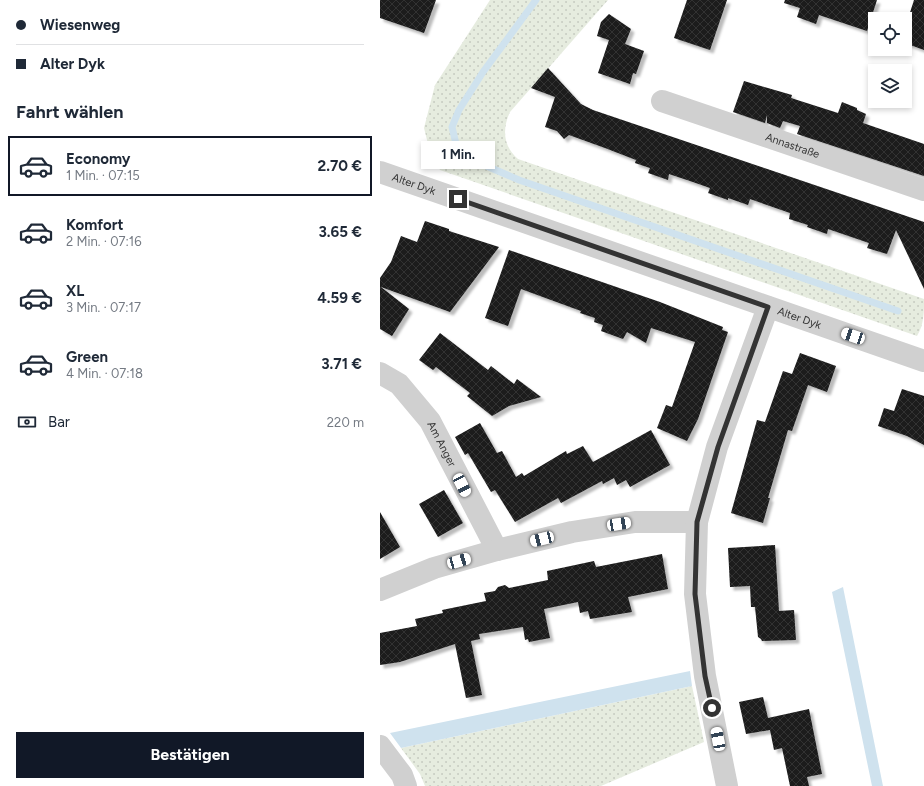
<!DOCTYPE html>
<html lang="de">
<meta charset="utf-8">
<style>
body{margin:0;font-family:Figtree,sans-serif;background:#f2f2f3;color:#1f2937;height:100vh;display:flex;flex-direction:column;font-size:15px;white-space:nowrap}
*{box-sizing:border-box;margin:0}
p{font-size:13px;color:#747a83}
.icon{flex:none;width:22px;height:22px;fill:none;stroke:currentColor;stroke-width:2;stroke-linecap:round;stroke-linejoin:round}
.map{position:relative;flex:1;overflow:hidden}
.panel{display:flex;flex-direction:column;background:#fff;width:380px}
.panel>*{flex:none}
.banner{display:grid;align-content:center;height:88px;padding:0 16px;background:#fff}
.buttons{position:absolute;left:488px;top:12px;display:grid;gap:8px}
.buttons a{display:grid;place-items:center;width:44px;height:44px;border-radius:0px;background:#fff;box-shadow:0 2px 6px #0003;font-size:20px}
.end{position:absolute;width:18px;height:18px;margin:-9px;border:5px solid #333;background:#fff;box-shadow:0 0 0 2px #fff}
.from{border-radius:50%}
.bubble{position:absolute;height:28px;border-radius:0px;background:#fff;box-shadow:0 2px 6px #0003;font-size:13px;font-weight:700;line-height:28px;text-align:center}
.car{position:absolute;width:12px;height:24px;margin:-12px -6px;border-radius:5px;box-shadow:0 0 3px 1px #0007;background:linear-gradient(#fff 24%,#345 0 40%,#fff 0 76%,#345 0 86%,#fff 0)}
.banner b{display:flex;align-items:center;gap:14px;height:38px;font-size:15px}
.banner b+b{border-top:1px solid #e0e1e3}
.banner i{width:10px;height:10px;background:#1f2937}
ul{padding:0;list-style:none}
li{display:flex;align-items:center;gap:12px;height:60px;margin:0 8px 6px;padding:0 8px;border:2px solid transparent;border-radius:0px}
li div{flex:1}
li b{display:block;font-size:15px}
li em{font-style:normal;font-weight:700}
li.active{border-color:#111827}
li>.icon{width:36px;height:36px;stroke-width:1.5}
h2{padding:0 16px;font-size:18px;line-height:48px}
.pay{display:flex;align-items:center;gap:10px;height:44px;padding:0 16px;font-size:15px}
.pay p{margin-inline-start:auto}
.primary-button{display:flex;gap:8px;margin-top:auto;padding:8px 16px}
.primary-button a{flex:1;height:46px;border-radius:0px;background:#111827;color:#fff;font-size:16px;font-weight:700;line-height:46px;text-align:center}
main{display:flex;flex:1;min-height:0}
.map>svg:first-child{display:block}
.grass{fill:url(#grass-dots)}
.water{fill:#cfe2ee}
.lines{fill:none;stroke-linecap:round;stroke-linejoin:round}
.stream{stroke:#cfe2ee;stroke-width:7}
.building{fill:url(#building-cross-hatch);filter:url(#shadow)}
.minor{stroke:#d0d0d0;stroke-width:22}
.route{stroke:#333;stroke-width:5}
.labels{text-anchor:middle;stroke-width:4;stroke-linejoin:round;paint-order:stroke}
.street-label{font-size:11px;fill:#333;stroke:#fff}
</style>
<main>
<section class="panel">
<div class="banner">
<b><i class="from"></i>Wiesenweg</b>
<b><i></i>Alter Dyk</b>
</div>
<h2>Fahrt wählen</h2>
<ul>
<li class="active"><svg class="icon" aria-label="car" viewBox="0 0 24 24"><path d="M5 17H2v-5l4-1 3-4h7l3 4 3 1v5h-3M9 17h6M6 11h13"/><circle cx="7" cy="17" r="2"/><circle cx="17" cy="17" r="2"/></svg><div><b>Economy</b><p>1 Min. · 07:15</p></div><em>2.70 €</em></li>
<li><svg class="icon" aria-label="car" viewBox="0 0 24 24"><path d="M5 17H2v-5l4-1 3-4h7l3 4 3 1v5h-3M9 17h6M6 11h13"/><circle cx="7" cy="17" r="2"/><circle cx="17" cy="17" r="2"/></svg><div><b>Komfort</b><p>2 Min. · 07:16</p></div><em>3.65 €</em></li>
<li><svg class="icon" aria-label="car" viewBox="0 0 24 24"><path d="M5 17H2v-5l4-1 3-4h7l3 4 3 1v5h-3M9 17h6M6 11h13"/><circle cx="7" cy="17" r="2"/><circle cx="17" cy="17" r="2"/></svg><div><b>XL</b><p>3 Min. · 07:17</p></div><em>4.59 €</em></li>
<li><svg class="icon" aria-label="car" viewBox="0 0 24 24"><path d="M5 17H2v-5l4-1 3-4h7l3 4 3 1v5h-3M9 17h6M6 11h13"/><circle cx="7" cy="17" r="2"/><circle cx="17" cy="17" r="2"/></svg><div><b>Green</b><p>4 Min. · 07:18</p></div><em>3.71 €</em></li>
</ul>
<div class="pay"><svg class="icon" aria-label="cash" viewBox="0 0 24 24"><path d="M3 7h18v10H3z"/><circle cx="12" cy="12" r="2"/></svg>Bar<p>220 m</p></div>
<div class="primary-button"><a>Bestätigen</a></div>
</section>
<div class="map">
<svg width="544" height="786" viewBox="0 0 544 786">
<defs>
<pattern id="grass-dots" width="8" height="8" patternUnits="userSpaceOnUse"><rect width="8" height="8" fill="#e6ecdf"/><path d="M2 2h.1M6 6h.1" fill="none" stroke="#c6cbc0" stroke-width="1.8" stroke-linecap="round"/></pattern>
<pattern id="building-cross-hatch" width="8" height="8" patternUnits="userSpaceOnUse"><rect width="8" height="8" fill="#1a1a1a"/><path d="M0 0l8 8M0 8l8-8" fill="none" stroke="#333"/></pattern>
<filter id="shadow"><feDropShadow dx="3.5" dy="3.5" stdDeviation="1" flood-color="#0004"/></filter>
</defs>
<rect width="100%" height="100%" fill="#fff"/>
<path class="grass" d="M110 0H228L130 112C122 129 123 146 138 159L544 299C544 312 544 325 537 336L60 170 50 152 44 128 55 85Z
M312 686 324 742 221 786H45L40 774 21 748Z"/>
<path class="water" d="M463 587 503 786H492L452 592Z
M310 671 312 686 21 748 10 733Z"/>
<g class="lines">
<path class="stream" d="M156 0 103 72 79 110 72 127 77 148 88 158 139 180 518 311"/>
</g>
<path class="building" d="M0 0H56L44 33 0 18Z
M307 0H347L330 50 294 38Z
M405 0H497L487 31 439 15 436 24 417 17 420 8 404 3Z
M534 0H544V50L525 43V28Z
M229 14 251 29 245 44 264 51 256 74 253 73 250 84 218 73 229 40 217 36 221 22Z
M168 68 201 104 213 110 544 222V289L516 230 507 254 487 248 489 243 448 229 447 234 427 227 428 225 409 219 410 213 370 199 368 205 348 198V200L328 193 330 188 310 181 289 174 288 180 268 173 270 168 255 163 256 160 225 148 189 135 184 139 177 131 165 127 175 97 151 88Z
M364 81 412 95 411 98 458 113 462 102 477 108V110L486 114 483 123 544 144V176L417 134 420 126 403 121 400 128 387 123V115L385 123 353 112Z
M45 221 69 229V231L119 247 70 312 1 287 29 309 12 336 0 329V278L11 262 21 236 37 242Z
M129 250 280 302 343 327 342 330 348 332 318 419 307 441 277 428 286 405 292 407 315 342 271 328 266 343 247 332 243 339 221 331 223 325 214 322 215 318 200 313 201 311 141 289 128 326 105 318Z
M60 333 108 370 111 366 134 384 137 379 161 397 129 406 112 416 87 396 90 393 56 367 53 370 39 360Z
M420 353 456 366 447 392 428 385 412 431 408 430 388 498H390L383 523 351 513 377 420 385 422 403 371 412 374Z
M522 389 544 396V445L527 436 498 426 504 408 514 411Z
M100 423 117 453 122 451 136 477 142 473 144 476 186 451 187 454 203 446 213 462 271 430 290 465 250 487 246 480 237 485 234 478 223 484 222 481 181 503 178 498 135 522 115 490 111 492 88 453 85 455 75 437Z
M64 490 83 523 58 537 39 504Z
M0 512 20 547 0 559Z
M395 545 399 611 414 610 416 640 382 641 381 639 378 637 375 607H371L370 586 350 587 348 548Z
M282 554 288 589 248 597 252 612 210 619 208 611 200 613 198 602 164 609 170 638 149 642 148 639 145 640 143 627 99 634 100 639 91 641 102 695 86 698 75 644 20 662 0 665V633L37 626 35 619 63 613 62 610 106 601 104 593 115 591 118 587 125 585 129 588 168 580 167 571 214 561 216 567Z
M383 697 388 718 429 709 442 774 427 777 429 786H410L402 748 394 750 390 730 366 734 359 702Z"/>
<g class="lines">
<g class="minor">
<path id="s1" d="M282 101 544 190"/>
<path id="s2" d="M0 172 544 361"/>
<path id="s3" d="M0 373 19 384 50 421 117 550"/>
<path d="M0 590 54 568 117 550 192 532 255 522H317"/>
<path d="M0 746 22 775 26 786"/>
<path d="M347 786 325 676 315 594 317 522 337 447 388 307"/>
</g>
</g>
<g class="lines">
<path class="route" d="M78 199 388 307 338 447 317 522 315 594 325 676 332 708"/>
</g>
<g class="labels">
<g class="street-label">
<text dy="4" stroke="none"><textPath href="#s1" startOffset="138">Annastraße</textPath></text>
<text dy="4" stroke="none"><textPath href="#s2" startOffset="36">Alter Dyk</textPath></text>
<text dy="4" stroke="none"><textPath href="#s2" startOffset="444">Alter Dyk</textPath></text>
<text dy="4" stroke="none"><textPath href="#s3" startOffset="96">Am Anger</textPath></text>
</g>
</g>
</svg>
<div class="buttons">
<a><svg class="icon" aria-label="locate" viewBox="0 0 24 24"><circle cx="12" cy="12" r="6"/><path d="M12 2v4M12 18v4M2 12h4M18 12h4"/></svg></a>
<a><svg class="icon" aria-label="layers" viewBox="0 0 24 24"><path d="M12 4l9 5-9 5-9-5zM3 14l9 5 9-5"/></svg></a>
</div>
<i class="end from" style="left:332px;top:708px"></i>
<i class="end" style="left:78px;top:199px"></i>
<div class="bubble" style="left:41px;top:141px;width:74px">1 Min.</div>
<i class="car" style="left:473px;top:336px;rotate:289deg"></i>
<i class="car" style="left:82px;top:485px;rotate:153deg"></i>
<i class="car" style="left:239px;top:524px;rotate:81deg"></i>
<i class="car" style="left:162px;top:539px;rotate:256deg"></i>
<i class="car" style="left:79px;top:561px;rotate:74deg"></i>
<i class="car" style="left:338px;top:739px;rotate:349deg"></i>
</div>
</main>
